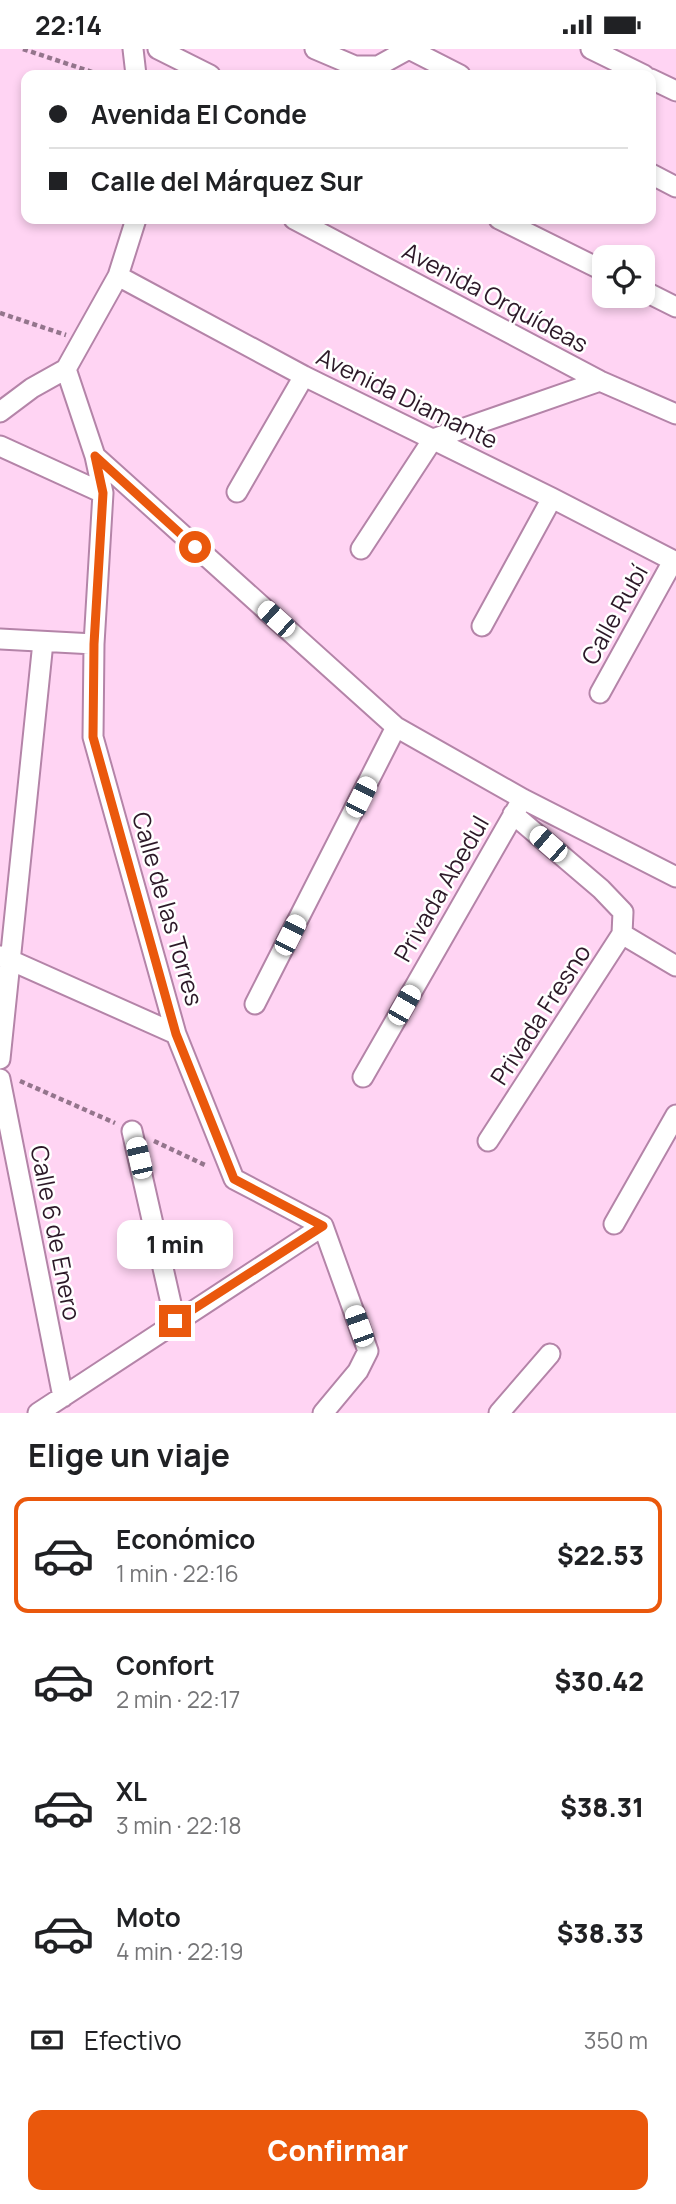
<!DOCTYPE html>
<html lang="es">
<meta charset="utf-8">
<style>
body{margin:0;font-family:Manrope,sans-serif;background:#f2f2f2;color:#202124;height:100vh;display:flex;flex-direction:column;font-size:26px;white-space:nowrap}
*{box-sizing:border-box;margin:0}
p{font-size:23px;color:#757577}
.icon{flex:none;width:38px;height:38px;fill:none;stroke:currentColor;stroke-width:2;stroke-linecap:round;stroke-linejoin:round}
.map{position:relative;height:1364px;overflow:hidden}
.details{display:flex;flex-direction:column;background:#fff;flex:1}
.details>*{flex:none}
.banner{position:absolute;left:21px;top:21px;width:635px;height:154px;border-radius:14px;box-shadow:0 4px 10px #0003;display:grid;align-content:center;height:154px;padding:0 28px;background:#fff}
.controls{position:absolute;left:592px;top:196px;display:grid;gap:14px}
.controls a{display:grid;place-items:center;width:63px;height:63px;border-radius:14px;background:#fff;box-shadow:0 4px 10px #0003;font-size:35px}
.end{position:absolute;width:32px;height:32px;margin:-16px;border:9px solid #ea580c;background:#fff;box-shadow:0 0 0 4px #fff}
.from{border-radius:50%}
.bubble{position:absolute;height:49px;border-radius:14px;background:#fff;box-shadow:0 4px 10px #0003;font-size:23px;font-weight:800;line-height:49px;text-align:center}
.car{position:absolute;width:21px;height:42px;margin:-21px -10px;border-radius:9px;box-shadow:0 0 5px 2px #0007;background:linear-gradient(#fff 24%,#345 0 40%,#fff 0 76%,#345 0 86%,#fff 0)}
.banner b{display:flex;align-items:center;gap:24px;height:66px;font-size:26px}
.banner b+b{border-top:2px solid #e0e0e0}
.banner i{width:18px;height:18px;background:#202124}
ul{padding:0;list-style:none}
li{display:flex;align-items:center;gap:21px;height:116px;margin:0 14px 10px;padding:0 14px;border:4px solid transparent;border-radius:14px}
li div{flex:1}
li b{display:block;font-size:26px}
li em{font-style:normal;font-weight:800}
li.active{border-color:#ea580c}
li>.icon{width:63px;height:63px;stroke-width:1.5}
h2{padding:0 28px;font-size:32px;line-height:84px}
.pay{display:flex;align-items:center;gap:18px;height:77px;padding:0 28px;font-size:26px}
.pay p{margin-inline-start:auto}
.button{display:flex;gap:14px;margin-top:auto;padding:14px 28px}
.button a{flex:1;height:80px;border-radius:14px;background:#ea580c;color:#fff;font-size:28px;font-weight:800;line-height:80px;text-align:center}
.status{display:flex;justify-content:space-between;align-items:center;height:49px;padding:0 35px;background:#fff;direction:ltr}
.status svg{height:19px;fill:currentColor}
.map>svg:first-child{display:block}
.lines{fill:none;stroke-linecap:round;stroke-linejoin:round}
.street-casing{stroke:#b484a8;stroke-width:23}
.path{stroke:#94758c;stroke-width:4.5;stroke-dasharray:5 3.5;stroke-linecap:butt}
.street{stroke:#fff;stroke-width:19}
.route{stroke:#ea580c;stroke-width:9}
.labels{text-anchor:middle;stroke-width:5;stroke-linejoin:round;paint-order:stroke}
.street-label{font-size:24px;fill:#2c1928;stroke:#fff}
</style>
<div class="status"><b>22:14</b><svg viewBox="0 0 49 12"><path d="M0 12V9h3v3zM5 12V6h3v6zM10 12V3h3v9zM15 12V0h3v12zM26 1h20v11H26zM47 4h2v5h-2z"/></svg></div>
<div class="map">
<svg width="676" height="1364" viewBox="0 0 676 1364">
<rect width="100%" height="100%" fill="#ffd4f3"/>
<g class="lines">
<defs>
<path id="street" d="M133 0 136 26
M158 0 210 26
M315 0 355 17H378L409 0 460 26
M591 0 644 26
M651 30 676 42
M651 125 676 138
M294 170 600 332 676 365
M499 170 604 222
M118 227 304 327 552 449 676 513
M642 241 676 258
M66 320 95 407 103 444 94 595 93 688 176 985 234 1130 323 1177 368 1302 358 1322 323 1364
M0 363 32 339 66 320 118 227 136 170
M0 397 103 444
M95 407 396 678 523 750 676 828
M237 443 304 327
M361 500 433 390 600 332
M482 577 552 449
M0 590 94 595
M600 644 673 512
M622 885 676 917
M1 907 176 985
M255 955 396 678
M0 1010 43 593
M363 1028 519 756
M0 1030 63 1348
M132 1082 175 1272
M488 1092 622 885 623 863 601 840 513 765
M614 1175 676 1066
M38 1364 323 1177
M499 1364 550 1305"/>
</defs>
<use href="#street" class="street-casing"/>
<path class="path" d="M23 0 101 26
M0 264 66 286
M20 1032 115 1074
M154 1092 207 1117"/>
<use href="#street" class="street"/>
</g>
<g class="lines">
<path class="route" d="M175 1272 323 1177 234 1130 176 985 93 688 94 595 103 444 95 407 195 498"/>
</g>
<g class="labels">
<g class="street-label">
<text transform="translate(495 249) rotate(28)" y="8">Avenida Orquídeas</text>
<text transform="translate(407 350) rotate(26)" y="8">Avenida Diamante</text>
<text transform="translate(615 566) rotate(-61)" y="8">Calle Rubí</text>
<text transform="translate(442 840) rotate(-60)" y="8">Privada Abedul</text>
<text transform="translate(167 860) rotate(74)" y="8">Calle de las Torres</text>
<text transform="translate(541 966) rotate(-57)" y="8">Privada Fresno</text>
<text transform="translate(55 1184) rotate(79)" y="8">Calle 6 de Enero</text>
</g>
</g>
</svg>
<div class="controls">
<a><svg class="icon" aria-label="locate" viewBox="0 0 24 24"><circle cx="12" cy="12" r="6"/><path d="M12 2v4M12 18v4M2 12h4M18 12h4"/></svg></a>
</div>
<i class="end from" style="left:195px;top:498px"></i>
<i class="end" style="left:175px;top:1272px"></i>
<div class="bubble" style="left:117px;top:1171px;width:116px">1 min</div>
<i class="car" style="left:276px;top:570px;rotate:312deg"></i>
<i class="car" style="left:361px;top:748px;rotate:27deg"></i>
<i class="car" style="left:548px;top:795px;rotate:311deg"></i>
<i class="car" style="left:290px;top:886px;rotate:27deg"></i>
<i class="car" style="left:404px;top:956px;rotate:30deg"></i>
<i class="car" style="left:139px;top:1109px;rotate:347deg"></i>
<i class="car" style="left:359px;top:1277px;rotate:340deg"></i>
<div class="banner">
<b><i class="from"></i>Avenida El Conde</b>
<b><i></i>Calle del Márquez Sur</b>
</div>
</div>
<section class="details">
<h2>Elige un viaje</h2>
<ul>
<li class="active"><svg class="icon" aria-label="car" viewBox="0 0 24 24"><path d="M5 17H2v-5l4-1 3-4h7l3 4 3 1v5h-3M9 17h6M6 11h13"/><circle cx="7" cy="17" r="2"/><circle cx="17" cy="17" r="2"/></svg><div><b>Económico</b><p>1 min · 22:16</p></div><em>$22.53</em></li>
<li><svg class="icon" aria-label="car" viewBox="0 0 24 24"><path d="M5 17H2v-5l4-1 3-4h7l3 4 3 1v5h-3M9 17h6M6 11h13"/><circle cx="7" cy="17" r="2"/><circle cx="17" cy="17" r="2"/></svg><div><b>Confort</b><p>2 min · 22:17</p></div><em>$30.42</em></li>
<li><svg class="icon" aria-label="car" viewBox="0 0 24 24"><path d="M5 17H2v-5l4-1 3-4h7l3 4 3 1v5h-3M9 17h6M6 11h13"/><circle cx="7" cy="17" r="2"/><circle cx="17" cy="17" r="2"/></svg><div><b>XL</b><p>3 min · 22:18</p></div><em>$38.31</em></li>
<li><svg class="icon" aria-label="car" viewBox="0 0 24 24"><path d="M5 17H2v-5l4-1 3-4h7l3 4 3 1v5h-3M9 17h6M6 11h13"/><circle cx="7" cy="17" r="2"/><circle cx="17" cy="17" r="2"/></svg><div><b>Moto</b><p>4 min · 22:19</p></div><em>$38.33</em></li>
</ul>
<div class="pay"><svg class="icon" aria-label="cash" viewBox="0 0 24 24"><path d="M3 7h18v10H3z"/><circle cx="12" cy="12" r="2"/></svg>Efectivo<p>350 m</p></div>
<div class="button"><a>Confirmar</a></div>
</section>
